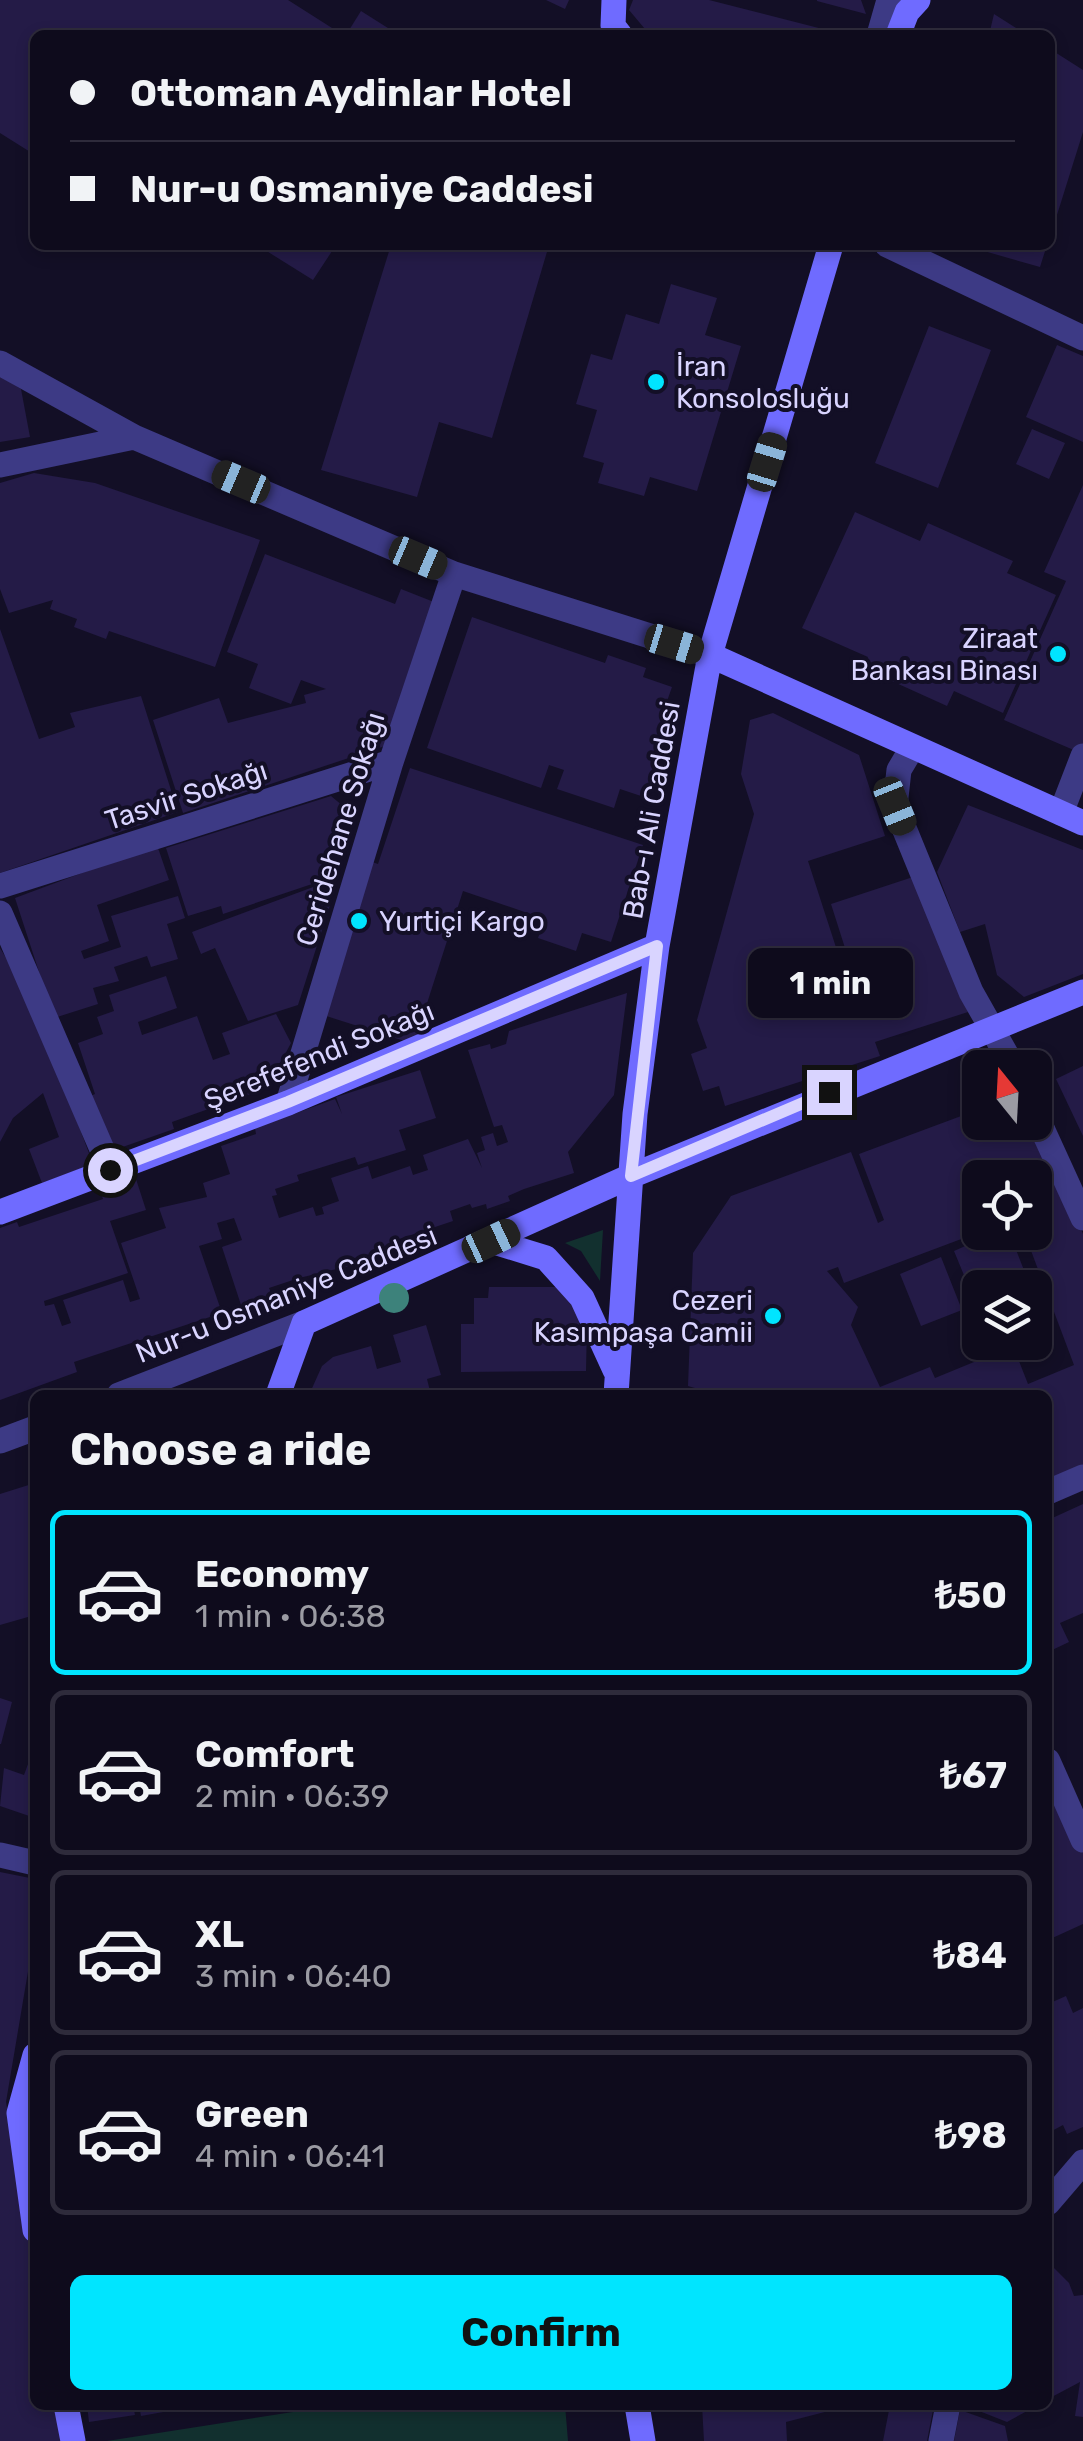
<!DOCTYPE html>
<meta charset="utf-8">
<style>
body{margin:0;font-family:Rubik,sans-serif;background:#171425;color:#f1f3f6;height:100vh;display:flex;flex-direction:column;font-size:38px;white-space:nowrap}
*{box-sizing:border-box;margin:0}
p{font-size:32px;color:#9b9ba3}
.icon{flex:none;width:55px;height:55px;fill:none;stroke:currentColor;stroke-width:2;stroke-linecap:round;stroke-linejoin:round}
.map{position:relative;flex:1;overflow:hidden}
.side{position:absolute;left:30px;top:1390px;width:1022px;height:1020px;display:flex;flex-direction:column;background:#0e0b1c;border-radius:15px;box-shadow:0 5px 15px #0003,0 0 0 2px #2e2b3b}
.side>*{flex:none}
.guide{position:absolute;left:30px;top:30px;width:1025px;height:220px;border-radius:15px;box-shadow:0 5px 15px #0003,0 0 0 2px #2e2b3b;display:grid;align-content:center;height:220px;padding:0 40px;background:#0e0b1c}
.needle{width:65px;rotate:342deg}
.buttons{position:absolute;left:962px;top:1050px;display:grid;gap:20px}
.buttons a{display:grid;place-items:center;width:90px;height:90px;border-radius:15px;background:#0e0b1c;box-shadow:0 5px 15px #0003,0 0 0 2px #2e2b3b;font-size:50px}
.end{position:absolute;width:45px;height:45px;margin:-22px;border:12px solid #d9d4ff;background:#111;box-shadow:0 0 0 5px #111}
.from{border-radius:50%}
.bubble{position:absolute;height:70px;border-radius:15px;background:#0e0b1c;box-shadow:0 5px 15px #0003,0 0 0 2px #2e2b3b;font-size:32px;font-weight:700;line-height:70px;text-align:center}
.car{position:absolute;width:30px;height:60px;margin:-30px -15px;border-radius:12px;box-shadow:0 0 8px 2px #0007;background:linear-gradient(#222 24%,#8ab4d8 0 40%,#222 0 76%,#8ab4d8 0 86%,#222 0)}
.guide b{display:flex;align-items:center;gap:35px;height:95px;font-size:38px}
.guide b+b{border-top:2px solid #2e2b3b}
.guide i{width:25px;height:25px;background:#f1f3f6}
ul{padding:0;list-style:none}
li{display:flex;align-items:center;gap:30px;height:165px;margin:0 20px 15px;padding:0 20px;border:5px solid #2e2b3b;border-radius:15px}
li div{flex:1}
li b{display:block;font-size:38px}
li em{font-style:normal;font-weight:700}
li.current{border-color:#00e5ff}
li>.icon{width:90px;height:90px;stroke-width:1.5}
h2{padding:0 40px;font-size:45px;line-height:120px}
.action{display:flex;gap:20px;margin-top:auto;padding:20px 40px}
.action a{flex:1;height:115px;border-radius:15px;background:#00e5ff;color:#111;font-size:40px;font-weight:700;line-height:115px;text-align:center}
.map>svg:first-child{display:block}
.green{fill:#12302f}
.building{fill:#241b47;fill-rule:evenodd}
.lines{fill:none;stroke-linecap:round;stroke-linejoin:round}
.street{stroke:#3d3a85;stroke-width:25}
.secondary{stroke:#6f6bff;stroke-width:25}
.tree{fill:#3d827b}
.route{stroke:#d9d4ff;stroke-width:12}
.poi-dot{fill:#00e5ff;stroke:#130f26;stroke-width:4}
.labels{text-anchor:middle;stroke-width:8;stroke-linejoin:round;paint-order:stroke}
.poi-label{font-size:28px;fill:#d9d4ff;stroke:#130f26;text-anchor:start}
.street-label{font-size:28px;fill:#d9d4ff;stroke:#130f26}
</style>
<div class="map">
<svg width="1083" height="2441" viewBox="0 0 1083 2441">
<rect width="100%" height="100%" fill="#130f26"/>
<path class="green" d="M603 1230 600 1281 581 1251 565 1243Z
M338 2405H565L568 2441H107Z"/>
<path class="building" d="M0 0H288L343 35H35V155L0 133Z
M546 0H569L565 9Z
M633 0H709L846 35H650L629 10Z
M817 0H861L866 14 817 1Z
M361 11 399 35H346Z
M994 14 1027 35H989Z
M1050 49 1083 70V132L1051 234Z
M257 245H336L313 280Z
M391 245H549L492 438 439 422 417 497 321 470Z
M963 245H1047L1040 267Z
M671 284 717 298 705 335 741 346 697 491 650 477 644 496 598 483 604 463 583 457 597 410 576 404 591 354 612 360 626 314 659 324Z
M929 326 991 350 938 488 875 463Z
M1057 345 1083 356V442L1026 417Z
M0 376 21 389 30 437 0 442Z
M1032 429 1065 443 1049 479 1016 464Z
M34 473 95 483 260 540 215 667 109 631 106 639 74 627 77 619 50 609 53 600 9 613 0 589V483Z
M1083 485V754L1004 720 1066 581 1044 572Z
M855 512 920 541 928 523 1013 561 1007 573 1056 595 1003 713 954 691 947 706 863 668 868 657 802 628Z
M265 554 395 604 401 589 434 602 385 746 183 813 153 720 219 698 228 723 306 703 304 695 326 689 301 680 291 704 249 688 258 664 227 652Z
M472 617 605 663 608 655 646 668 643 677 672 687 660 721 667 724 654 761 659 763 647 798 620 789 614 808 557 789 564 770 549 765 541 788 427 748Z
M0 629 39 739 75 727 70 713 141 696 178 812 0 873Z
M773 713 859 755 885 836 808 861 844 972 852 970 831 904 916 876 968 1012 875 1042 880 1056 725 1106 719 1086 703 1091 691 1054 707 1048 697 1020 754 814 741 774 750 720Z
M410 768 643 845 611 942 582 933 576 951 538 938 545 919 463 891 414 1044 320 1014 369 861 378 864Z
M331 796 343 806 345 815 321 873 324 880 223 914 221 906 188 916 166 848Z
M968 805 1083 850V974L1024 997 997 975 985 924 960 932 937 872Z
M157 845 169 880 97 905 109 941 81 951 84 959 121 947 111 916 178 896 185 918 167 924 178 959 151 967 147 956 114 967 119 981 93 988 98 1004 54 1018 15 898Z
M324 883 330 905 298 1005 248 1021 215 948 201 954 192 932Z
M0 948 32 1001 93 1164 42 1183 29 1149 59 1137 43 1093 13 1118 0 1142Z
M166 976 177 1008 138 1022 142 1035 197 1016 213 1060 230 1054 222 1033 276 1014 291 1043 267 1088 172 1122 174 1129 114 1150 88 1097 95 1094 78 1043 103 1034 97 1017 114 1011 109 995Z
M627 993 614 1095 568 1152 574 1173 524 1189 508 1196 510 1201 487 1209 486 1204 472 1208 470 1204 450 1211 453 1221 393 1241 395 1247 368 1256 370 1261 299 1278 269 1288 272 1295 241 1305 222 1247 242 1240 234 1218 217 1223 222 1239 199 1246 222 1313 74 1362 77 1372 0 1400V1228L17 1222 19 1227 103 1199 100 1190 136 1179 146 1210 110 1221 128 1273 44 1301 45 1306 54 1304 62 1326 71 1323 63 1300 123 1280 130 1302 140 1299 121 1243 166 1228 159 1208 207 1197 203 1183 230 1174 221 1146 256 1134 255 1128 335 1099 342 1114 336 1097 420 1070 436 1118 399 1130 406 1150 358 1165 355 1157 297 1175 299 1181 275 1189 277 1195 272 1196 279 1218 313 1207 316 1216 324 1214 322 1207 339 1201 331 1178 368 1166 372 1179 410 1166 413 1175 428 1170 423 1155 468 1139 482 1168 477 1153 485 1150 481 1137 493 1133 497 1146 508 1142 502 1125 494 1127 468 1050 490 1044 491 1049 506 1044 509 1031Z
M1083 1066V1136L1056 1079Z
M980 1109V1122H1036L1083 1234V1467L1048 1482V1395H719L688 1386 693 1253 731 1196 851 1152 878 1223 884 1220 859 1154ZM980 1178H1035V1232H1024L1074 1365 1028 1384 1013 1346 935 1378 930 1367 880 1387 851 1325 858 1307 827 1271 838 1267 844 1283 980 1232Z
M997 1232H1009L1031 1288H980V1314L954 1251Z
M941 1257 962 1310 921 1326 900 1274Z
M489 1287H566L579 1299V1324H587L586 1371 461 1372V1324H474V1298H488Z
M426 1325 441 1375 427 1379 431 1395H309L322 1366 333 1357 371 1346 377 1369 401 1362 393 1335Z
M35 1483V1615L0 1625V1494Z
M1083 1504V1613L1060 1623 1069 1642 1048 1652V1520Z
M0 1698 12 1702 1 1744H0Z
M35 1745V1818L0 1806 4 1768 24 1775Z
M1048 1774 1083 1853V1924L1048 1940Z
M0 1872 35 1879V1930L6 2102 35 2274V2405H56L62 2441H0Z
M1066 1996 1073 2013 1083 2008V2127L1067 2134 1063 2125 1048 2133V2004Z
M1048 2262 1069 2283 1074 2296 1083 2295V2417L1075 2416 1080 2382 1048 2399Z
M87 2405H133L135 2415 89 2422Z
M139 2405H191V2407L141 2416Z
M702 2405H847L848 2406 786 2422 787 2441H704Z
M890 2405H934L927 2441H883Z
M964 2405H1038L1007 2422Z
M960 2410 1005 2426 1008 2441H954Z"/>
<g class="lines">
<path class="street" d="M879 35 889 0
M887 245 1083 338
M0 363 134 437 454 574 710 655
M0 465 134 437
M912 748 899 770 895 806 971 992 1014 1068
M1061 813 1083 756
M0 886 391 762
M0 913 111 1170
M288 1103 391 762 454 574
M1035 1113 1083 1218
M119 1395 304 1323
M0 1441 35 1428
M1048 1492 1083 1477
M1048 1761 1083 1840
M0 1855 35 1863
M1048 2203 1083 2162
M941 2441 948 2405"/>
<path class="secondary" d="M614 0 613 26 620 35
M898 35 907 12 918 0
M710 655 1083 823
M0 1212 288 1103 657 946
M491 1241 546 1258 582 1298 615 1370
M278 1395 304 1323 631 1176 1083 992
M616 1395 635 1114 657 946 710 655 831 245
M35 2055 19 2113 35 2230
M66 2405 73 2441
M637 2405 643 2441"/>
</g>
<circle class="tree" cx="394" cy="1298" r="15"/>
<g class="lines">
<path class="route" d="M110 1170 288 1102 657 946 631 1176 829 1092"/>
</g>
<g class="poi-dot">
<circle cx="656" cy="382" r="10"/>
<circle cx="1058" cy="654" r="10"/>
<circle cx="359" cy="921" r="10"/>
<circle cx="773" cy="1316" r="10"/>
</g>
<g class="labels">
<g class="poi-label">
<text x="676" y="376">İran<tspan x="676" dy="32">Konsolosluğu</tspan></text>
<text x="1038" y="648" text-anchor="end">Ziraat<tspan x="1038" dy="32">Bankası Binası</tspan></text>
<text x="379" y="931">Yurtiçi Kargo</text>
<text x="753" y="1310" text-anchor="end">Cezeri<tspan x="753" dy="32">Kasımpaşa Camii</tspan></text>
</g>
<g class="street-label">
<text transform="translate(186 795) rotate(-18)" y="10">Tasvir Sokağı</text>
<text transform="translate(651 810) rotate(-80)" y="10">Bab-ı Ali Caddesi</text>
<text transform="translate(340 829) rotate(-73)" y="10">Ceridehane Sokağı</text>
<text transform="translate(319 1055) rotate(-22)" y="10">Şerefefendi Sokağı</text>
<text transform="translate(286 1294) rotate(-22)" y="10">Nur-u Osmaniye Caddesi</text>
</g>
</g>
</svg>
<div class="buttons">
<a><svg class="needle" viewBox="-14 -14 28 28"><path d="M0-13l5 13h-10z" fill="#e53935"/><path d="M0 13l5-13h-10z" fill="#9b9ba3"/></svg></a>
<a><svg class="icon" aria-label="locate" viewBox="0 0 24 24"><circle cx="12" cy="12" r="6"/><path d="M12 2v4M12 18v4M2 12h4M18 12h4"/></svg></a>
<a><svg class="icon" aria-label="layers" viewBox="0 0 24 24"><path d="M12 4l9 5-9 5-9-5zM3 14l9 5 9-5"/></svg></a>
</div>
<i class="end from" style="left:110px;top:1170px"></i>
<i class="end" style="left:829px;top:1092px"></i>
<div class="bubble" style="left:748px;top:948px;width:165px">1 min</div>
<i class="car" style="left:767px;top:462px;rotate:17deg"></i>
<i class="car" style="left:241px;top:482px;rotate:293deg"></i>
<i class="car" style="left:418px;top:558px;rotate:113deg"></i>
<i class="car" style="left:674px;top:644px;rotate:107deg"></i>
<i class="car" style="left:895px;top:806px;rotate:158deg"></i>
<i class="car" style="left:491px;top:1241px;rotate:65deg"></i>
<div class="guide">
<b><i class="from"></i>Ottoman Aydinlar Hotel</b>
<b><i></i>Nur-u Osmaniye Caddesi</b>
</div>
<section class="side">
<h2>Choose a ride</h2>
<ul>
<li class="current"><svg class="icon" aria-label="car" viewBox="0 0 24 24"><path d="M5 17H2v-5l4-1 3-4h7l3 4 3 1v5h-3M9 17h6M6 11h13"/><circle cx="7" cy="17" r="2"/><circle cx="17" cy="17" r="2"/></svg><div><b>Economy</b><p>1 min · 06:38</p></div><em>₺50</em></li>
<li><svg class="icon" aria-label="car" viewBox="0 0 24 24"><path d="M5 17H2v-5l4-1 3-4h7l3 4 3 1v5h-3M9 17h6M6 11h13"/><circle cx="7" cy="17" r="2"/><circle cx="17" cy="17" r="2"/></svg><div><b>Comfort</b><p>2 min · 06:39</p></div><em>₺67</em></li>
<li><svg class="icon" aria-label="car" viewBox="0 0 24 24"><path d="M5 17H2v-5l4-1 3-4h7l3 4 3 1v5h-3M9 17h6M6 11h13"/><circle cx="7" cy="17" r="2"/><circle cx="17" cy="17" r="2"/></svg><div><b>XL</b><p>3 min · 06:40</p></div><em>₺84</em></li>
<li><svg class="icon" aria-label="car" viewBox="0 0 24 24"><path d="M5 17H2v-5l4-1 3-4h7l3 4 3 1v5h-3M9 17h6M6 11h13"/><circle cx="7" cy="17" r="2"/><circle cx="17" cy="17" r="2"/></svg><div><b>Green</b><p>4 min · 06:41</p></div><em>₺98</em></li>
</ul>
<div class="action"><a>Confirm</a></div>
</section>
</div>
